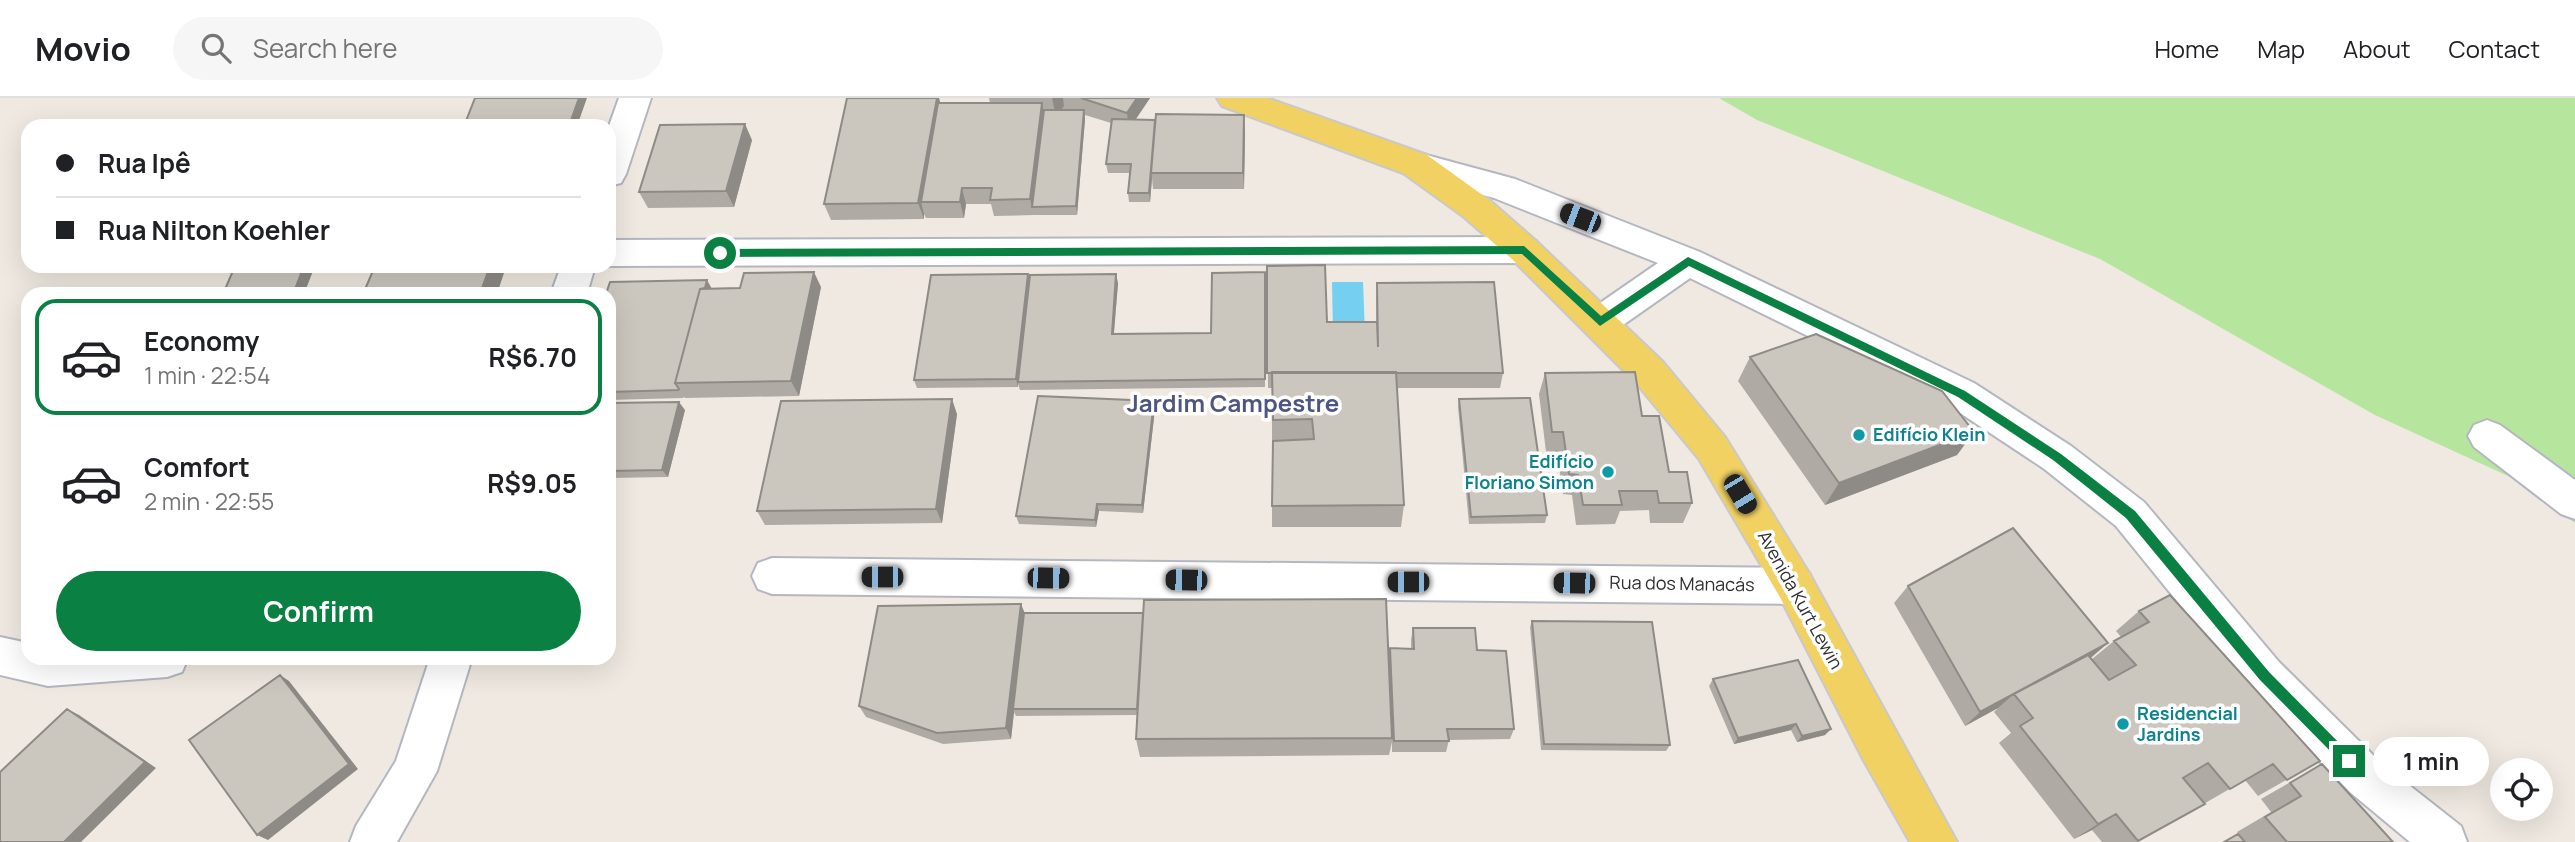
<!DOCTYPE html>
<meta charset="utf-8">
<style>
body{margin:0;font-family:Manrope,sans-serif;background:#f6f6f6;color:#202124;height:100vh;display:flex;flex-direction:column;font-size:26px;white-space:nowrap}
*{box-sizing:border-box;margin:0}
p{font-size:23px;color:#757577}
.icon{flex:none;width:38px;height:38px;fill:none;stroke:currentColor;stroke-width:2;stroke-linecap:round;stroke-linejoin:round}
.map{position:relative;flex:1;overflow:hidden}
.sheet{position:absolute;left:21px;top:189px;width:595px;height:378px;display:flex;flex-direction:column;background:#fff;border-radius:21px;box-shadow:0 7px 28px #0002}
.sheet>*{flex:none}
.banner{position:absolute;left:21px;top:21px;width:595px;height:154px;border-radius:21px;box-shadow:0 7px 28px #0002;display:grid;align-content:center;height:154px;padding:0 35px;background:#fff}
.buttons{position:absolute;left:2490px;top:660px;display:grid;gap:14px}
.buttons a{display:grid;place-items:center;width:63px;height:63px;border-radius:50%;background:#fff;box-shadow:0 7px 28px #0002;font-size:35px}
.end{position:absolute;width:32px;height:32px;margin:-16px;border:9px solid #0b8043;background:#fff;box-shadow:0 0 0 4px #fff}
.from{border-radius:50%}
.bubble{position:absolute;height:49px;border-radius:24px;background:#fff;box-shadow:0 7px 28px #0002;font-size:23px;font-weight:700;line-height:49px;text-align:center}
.car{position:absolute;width:21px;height:42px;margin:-21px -10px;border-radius:9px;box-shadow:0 0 5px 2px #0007;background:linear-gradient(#222 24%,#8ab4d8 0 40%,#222 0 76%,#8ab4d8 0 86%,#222 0)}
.banner b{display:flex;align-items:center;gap:24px;height:66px;font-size:26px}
.banner b+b{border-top:2px solid #e0e0e0}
.banner i{width:18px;height:18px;background:#202124}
ul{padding:12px 0 0;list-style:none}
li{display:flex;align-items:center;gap:21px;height:116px;margin:0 14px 10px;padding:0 21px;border:4px solid transparent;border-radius:21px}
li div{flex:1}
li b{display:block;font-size:26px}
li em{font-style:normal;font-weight:700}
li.selected{border-color:#0b8043}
li>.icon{width:63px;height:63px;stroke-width:1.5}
.cta{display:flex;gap:14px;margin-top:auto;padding:14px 35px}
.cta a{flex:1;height:80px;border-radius:42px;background:#0b8043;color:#fff;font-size:28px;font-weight:700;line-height:80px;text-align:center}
header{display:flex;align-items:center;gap:42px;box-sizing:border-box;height:98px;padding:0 35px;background:#fff;border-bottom:2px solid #e0e0e0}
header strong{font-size:33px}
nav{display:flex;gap:38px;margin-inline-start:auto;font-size:24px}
.search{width:490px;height:63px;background:#f6f6f6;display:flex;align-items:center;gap:18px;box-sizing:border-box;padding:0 24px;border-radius:38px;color:#757577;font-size:26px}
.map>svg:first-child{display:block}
.green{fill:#b6e59e}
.water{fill:#75cff0}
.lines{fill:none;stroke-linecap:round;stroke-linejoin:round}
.minor-casing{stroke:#b4b7c1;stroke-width:4}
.major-casing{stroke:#c9c9c9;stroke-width:4}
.minor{fill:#fff;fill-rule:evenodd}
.major{fill:#f2d163;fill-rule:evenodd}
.wall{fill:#afaba4}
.shaded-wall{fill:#8e8b86}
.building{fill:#cbc7bf;stroke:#8e8b86;stroke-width:2}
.route{fill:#0b8043}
.culture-dot{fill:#0f9aa8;stroke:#fff;stroke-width:2.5}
.labels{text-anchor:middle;stroke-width:7;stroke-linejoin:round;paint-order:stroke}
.culture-label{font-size:18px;font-weight:bold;fill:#0d838f;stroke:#fff;text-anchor:start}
.street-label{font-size:18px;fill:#2e2e2e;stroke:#fff}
.district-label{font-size:24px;font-weight:bold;fill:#4d5680;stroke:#fff}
</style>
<header>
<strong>Movio</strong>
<div class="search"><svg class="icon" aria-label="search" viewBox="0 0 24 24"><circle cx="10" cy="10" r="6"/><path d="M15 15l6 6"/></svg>Search here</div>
<nav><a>Home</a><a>Map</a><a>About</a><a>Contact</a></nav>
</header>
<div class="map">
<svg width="2575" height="744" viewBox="0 0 2575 744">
<rect width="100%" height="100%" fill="#efe9e1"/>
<path class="green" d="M1719 0H2575V425L2519 383 2375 317 2100 161 1757 22Z"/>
<path class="water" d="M1332 184H1363L1365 236H1333Z"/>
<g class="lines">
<defs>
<path id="minor" d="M619 0H651L626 76 621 85 609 88V28Z
M1415 54 1515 81 1700 154 1974 285 2071 348 2144 404 2279 564 2381 665 2461 728 2467 744H2410L2351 695 2249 592 2116 428 2043 370 1948 307 1690 180 1613 234 1600 238 1587 234 1582 224 1587 214 1658 165 1494 100 1403 75 1398 66 1403 57Z
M1524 139 1536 143 1541 152 1536 161 1524 165 609 168H608L609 142Z
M561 168H595L587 196H551Z
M2487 322 2500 327 2575 382V421L2561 416 2474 349 2468 338 2474 327Z
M772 460 1795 470 1809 475 1815 488 1809 501 1795 506 772 496 758 491 752 478 758 465Z
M0 539 28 545V560H188L182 574 167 579 48 588 0 577Z
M430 560H472L437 673 397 744H350L356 728 396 663Z"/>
<path id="major" d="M1217 0H1267L1427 57 1488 101 1536 143 1663 264 1725 339 1809 475 1957 744H1910L1863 661 1781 501 1699 361 1637 286 1512 161 1464 119 1403 75 1222 8Z"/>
</defs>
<use href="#minor" class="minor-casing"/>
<use href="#major" class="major-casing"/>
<use href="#minor" class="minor"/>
<use href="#major" class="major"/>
</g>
<path class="wall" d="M846 0H939L940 5H990L989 0H1150L1136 21 1245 33 1244 91H1153L1152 80 1150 104H1129L1128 95 1130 75H1108L1106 66 1111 25 1085 17V21L1077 117H1034V115V117L994 118 991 106H966L964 120H926L924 116V121L831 122 824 106 847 3Z
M752 42 734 109 648 110 639 94Z
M1267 168 1327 224H1376V200L1377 185 1503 275 1500 290H1397L1404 407 1401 429H1272V290H1268Z
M1265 174V289L1020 292 1018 286V289L917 290 914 282 1030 181 1118 185 1114 236 1211 235Z
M821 189 799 298 685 300 684 299 683 300 609 302V196L711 190Z
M1750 259 1974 334 1957 357 1825 407 1738 283Z
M1545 275 1669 374 1692 405 1683 425H1650L1649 412 1620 413 1615 426 1576 427 1572 397 1563 396 1557 354H1546L1539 296Z
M1459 301 1547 417 1545 425 1469 426 1458 309Z
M1154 303 1155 311 1143 415 1099 413 1096 429 1019 426 1016 418Z
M609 305 685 312 668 379 609 380Z
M957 316 942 425 765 427 757 413Z
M1908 488 2108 545 2091 560 2092 561 2114 543 2121 539 2116 533 2139 513 2320 663 2258 698 2245 682 2138 744H2102L2092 732 2074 741 1999 645 2011 635 1994 614 1998 610 1965 628 1894 505Z
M1024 515 1388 559 1390 550 1411 551V542L1413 530 1477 552 1514 631 1510 641 1449 642 1446 654H1392V644L1389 657 1140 659 1136 641 1137 617 1016 618 1014 614 1011 641 943 646 866 619 859 608Z
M1532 523 1670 647 1666 653 1541 652 1530 529Z
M1713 581 1825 637 1797 644 1791 632 1734 646 1709 588Z
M2322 666 2393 744H2245L2237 734 2271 714 2261 701Z"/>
<path class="shaded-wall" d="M579 0H587L577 28H569Z
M937 0H939L942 12 921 104 924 116V121L918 105Z
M1052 0H1063L1064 8 1056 19Z
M1137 0H1150L1129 31 1127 15Z
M1042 5 1045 21 1032 109 1034 117 1030 101Z
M1084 12 1085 21 1077 117 1076 108Z
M1244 17 1245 33 1244 91 1243 75Z
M1156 22 1151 75 1152 80 1150 104 1149 95Z
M745 26 752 42 734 109 726 93Z
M962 90 966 106 964 120 960 104Z
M304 168H315L304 196H293Z
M490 168H499L504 175 497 196H480Z
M814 174 821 189 799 298 791 283Z
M1028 176 1030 184 1018 284V289L1016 281Z
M1116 176 1118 185 1113 244 1112 236Z
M707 182 712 191 687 285Z
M952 301 957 316 942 425 936 411Z
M1154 303 1155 311 1143 415 1142 407Z
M679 304 685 312 668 379 662 372Z
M1974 334 1957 357 1825 407 1839 385Z
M1097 406 1099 413 1096 429 1095 422Z
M1021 506 1026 518 1013 611 1014 614 1011 641 1006 630Z
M2108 545 2090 560 2014 596Z
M280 577 289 583 358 671 268 742 257 737Z
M2014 596 1998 610 1965 628 1980 614Z
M67 611 79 617 156 670 81 744H64Z
M1796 626 1791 632 1734 646 1738 640Z
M1831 631 1825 637 1797 644 1802 638Z
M2116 716 2092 732 2074 741 2098 726Z"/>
<path class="building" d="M475 0H579L569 28H464Z
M847 0H937L918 105 824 106Z
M1081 0H1137L1127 15Z
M938 5H1042L1030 101 990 102 992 90H962L960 104H921Z
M1044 12H1084L1076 108 1032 109Z
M1156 16 1244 17 1243 75H1151Z
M1112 21 1155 22 1149 95H1128L1131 66H1106Z
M745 26 726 93 639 94 660 27Z
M1325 167 1327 224H1377L1378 249 1377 185 1494 184 1503 275H1267V168Z
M235 168H304L293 196H223Z
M375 168H490L480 196H363Z
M814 174 791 283 675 285 700 191 740 190 744 175Z
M1265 174V281L1018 284 1030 177 1116 176 1112 236 1211 235 1212 175Z
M1028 176 1016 281 914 282 931 177Z
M707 182 705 190 700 191 675 285 679 291 678 292 609 294V196H606L610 184Z
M1816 236 1942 293 1974 334 1839 385 1750 259Z
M1272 274H1396L1404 407 1272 408 1273 343 1314 341 1312 321 1273 322Z
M1635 274 1642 318H1659L1669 374H1687L1692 405H1659L1657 393H1619L1622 407H1583L1578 377 1569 376 1563 334H1552L1545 275Z
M1038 298 1154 303 1142 407 1097 406 1095 422 1016 418Z
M1530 300 1547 417 1471 419 1459 301Z
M952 301 936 411 757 413 781 303Z
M679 304 662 372 609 373V305Z
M2013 430 2108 545 1980 614 1908 488Z
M2170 497 2320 663 2287 682 2273 666 2230 691 2208 665 2183 680 2205 706 2138 743 2116 716 2098 726 2020 628 2033 620 2014 596 2088 557 2109 582 2136 567 2114 543 2149 524 2139 513Z
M1386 501 1392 640 1136 641 1144 502Z
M1021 506 1006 630 937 635 859 608 878 508Z
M1024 515H1143L1137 611H1013Z
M1532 523 1652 524 1670 647 1544 646Z
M1413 530H1475L1477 552 1506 553 1514 631H1447L1449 643H1394L1390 550 1414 551Z
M1798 562 1831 631 1802 638 1796 626 1738 640 1713 581Z
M280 577 349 666 257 737 189 642Z
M67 611 145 664 64 744H0V674Z
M2322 666 2393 744H2287L2265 719 2301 698 2290 685Z
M2238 736 2245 744H2224Z"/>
<path class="route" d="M1524 148 1601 218 1688 159 1965 293 2061 356 2135 413 2269 574 2353 659V667H2344L2260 582 2126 420 2053 362 1958 299 1689 168 1600 228 1522 156 720 159 715 155 720 151Z"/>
<g class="culture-dot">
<circle cx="1859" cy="337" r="7"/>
<circle cx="1608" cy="374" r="7"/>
<circle cx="2123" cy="626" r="7"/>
</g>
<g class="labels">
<g class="culture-label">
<text x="1873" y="343">Edifício Klein</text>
<text x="1594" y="370" text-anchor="end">Edifício<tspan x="1594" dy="21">Floriano Simon</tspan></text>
<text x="2137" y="622">Residencial<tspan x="2137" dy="21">Jardins</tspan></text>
</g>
<g class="street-label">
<text transform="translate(1682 486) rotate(1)" y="6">Rua dos Manacás</text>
<text transform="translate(1800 502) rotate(61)" y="6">Avenida Kurt Lewin</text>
</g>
<g class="district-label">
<text x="1233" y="314">Jardim Campestre</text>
</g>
</g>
</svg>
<div class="buttons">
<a><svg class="icon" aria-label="locate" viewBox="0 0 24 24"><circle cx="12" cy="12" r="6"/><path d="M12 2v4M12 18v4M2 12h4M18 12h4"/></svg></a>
</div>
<i class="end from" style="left:720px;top:155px"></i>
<i class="end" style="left:2349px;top:663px"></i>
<div class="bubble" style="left:2373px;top:639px;width:116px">1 min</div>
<i class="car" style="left:1580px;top:120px;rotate:291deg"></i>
<i class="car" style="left:1740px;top:396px;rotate:149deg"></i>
<i class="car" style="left:882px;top:479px;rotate:270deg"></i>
<i class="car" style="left:1048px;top:480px;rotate:91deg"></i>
<i class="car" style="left:1186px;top:482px;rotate:271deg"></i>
<i class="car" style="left:1408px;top:484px;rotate:270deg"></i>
<i class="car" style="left:1574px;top:485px;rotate:271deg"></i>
<div class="banner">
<b><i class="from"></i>Rua Ipê</b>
<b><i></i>Rua Nilton Koehler</b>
</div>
<section class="sheet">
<ul>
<li class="selected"><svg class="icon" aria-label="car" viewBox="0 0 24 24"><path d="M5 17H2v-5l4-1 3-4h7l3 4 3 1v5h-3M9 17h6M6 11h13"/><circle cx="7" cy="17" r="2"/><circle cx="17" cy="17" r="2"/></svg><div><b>Economy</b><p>1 min · 22:54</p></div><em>R$6.70</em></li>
<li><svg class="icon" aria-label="car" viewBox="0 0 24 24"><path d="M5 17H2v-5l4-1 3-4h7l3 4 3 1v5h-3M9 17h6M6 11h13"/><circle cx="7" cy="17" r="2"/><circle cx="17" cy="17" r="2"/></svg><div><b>Comfort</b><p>2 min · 22:55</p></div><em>R$9.05</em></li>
</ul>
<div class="cta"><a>Confirm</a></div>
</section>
</div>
